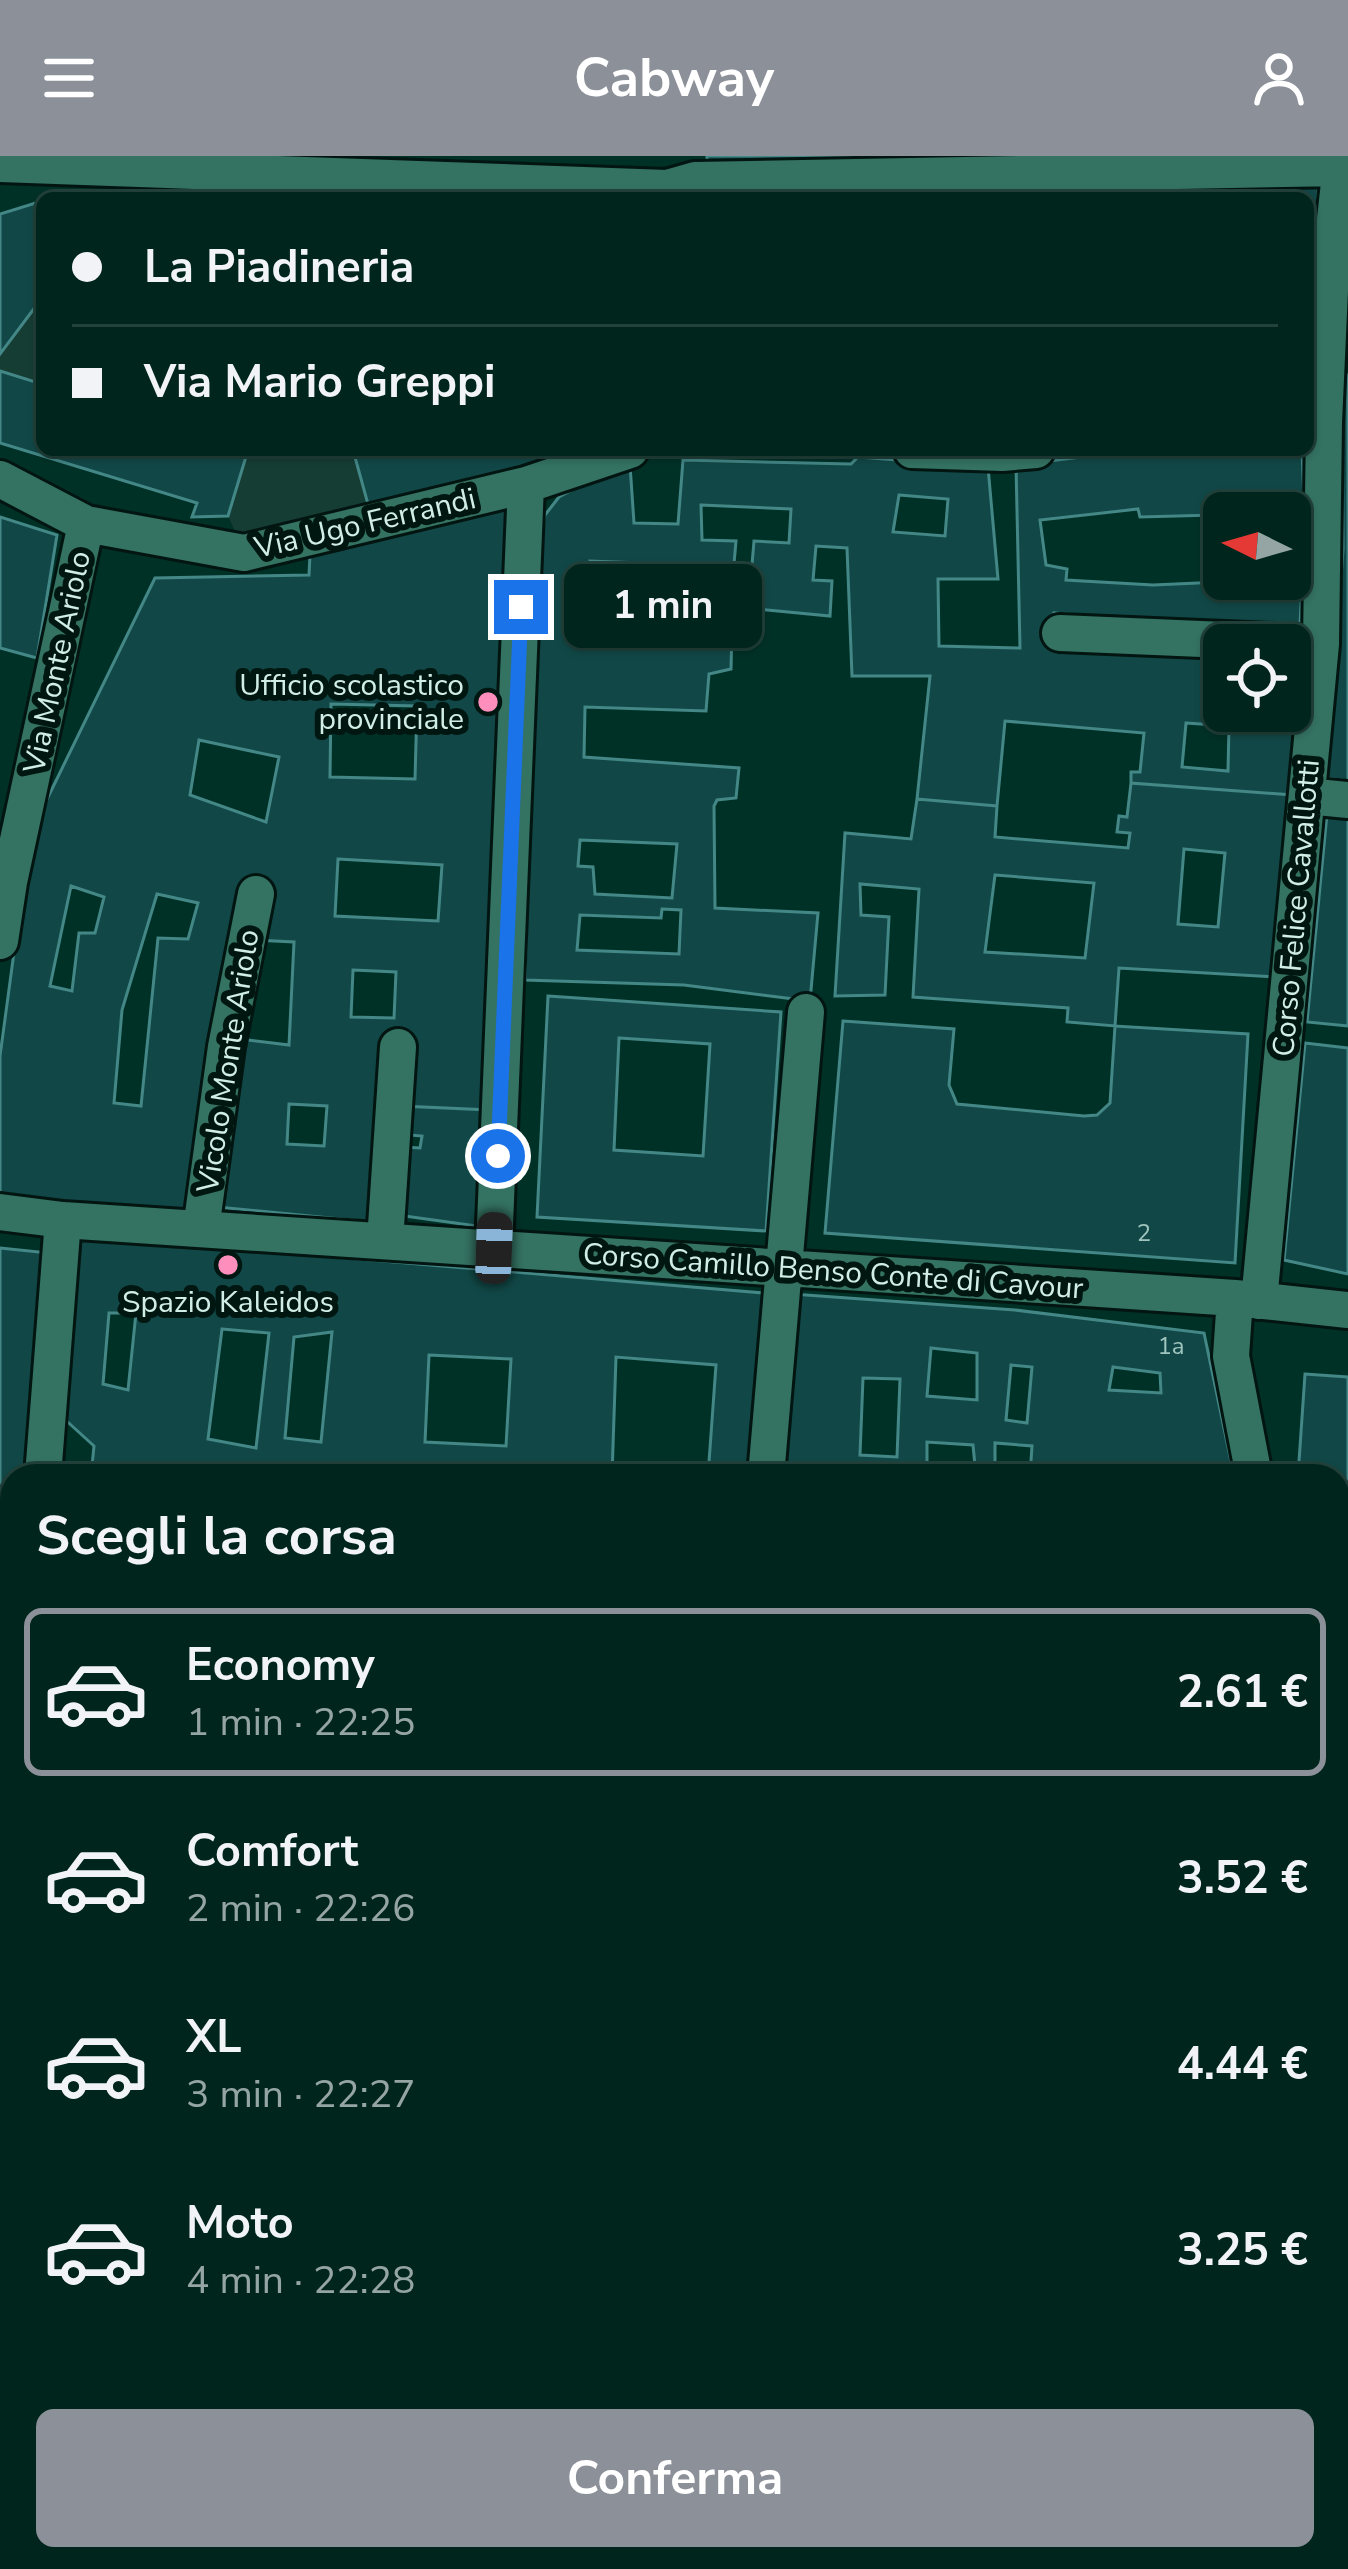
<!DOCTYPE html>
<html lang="it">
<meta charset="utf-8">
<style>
body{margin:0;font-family:"Nunito Sans",sans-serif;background:#0e312a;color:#f1f3f6;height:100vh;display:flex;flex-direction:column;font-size:45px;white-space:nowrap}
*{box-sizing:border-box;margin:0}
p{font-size:39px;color:#95a5a4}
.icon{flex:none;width:66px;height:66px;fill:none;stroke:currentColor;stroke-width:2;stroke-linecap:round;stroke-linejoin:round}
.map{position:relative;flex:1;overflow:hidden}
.sheet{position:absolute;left:0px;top:1308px;width:1350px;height:1107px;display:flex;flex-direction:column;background:#00251d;border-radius:36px 36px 0 0;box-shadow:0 3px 9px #0004,0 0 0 3px #22423b}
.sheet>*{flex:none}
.guide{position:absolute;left:36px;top:36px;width:1278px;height:264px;border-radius:18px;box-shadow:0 3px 9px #0004,0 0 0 3px #22423b;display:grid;align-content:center;height:264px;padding:0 36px;background:#00251d}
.needle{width:78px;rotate:275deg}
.fabs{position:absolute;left:1203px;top:336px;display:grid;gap:24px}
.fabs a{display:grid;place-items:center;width:108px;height:108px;border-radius:18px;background:#00251d;box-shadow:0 3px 9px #0004,0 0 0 3px #22423b;font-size:60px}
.end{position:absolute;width:54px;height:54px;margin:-27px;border:15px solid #1a73e8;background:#fff;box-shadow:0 0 0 6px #fff}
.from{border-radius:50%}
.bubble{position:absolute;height:84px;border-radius:18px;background:#00251d;box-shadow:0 3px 9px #0004,0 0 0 3px #22423b;font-size:39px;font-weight:700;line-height:84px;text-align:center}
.car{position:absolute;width:36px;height:72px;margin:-36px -18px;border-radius:15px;box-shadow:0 0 9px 3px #0007;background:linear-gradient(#222 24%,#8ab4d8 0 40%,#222 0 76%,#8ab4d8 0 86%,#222 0)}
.guide b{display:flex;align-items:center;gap:42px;height:114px;font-size:45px}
.guide b+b{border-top:3px solid #22423b}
.guide i{width:30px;height:30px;background:#f1f3f6}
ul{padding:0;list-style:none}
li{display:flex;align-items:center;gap:36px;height:168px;margin:0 24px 18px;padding:0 12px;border:6px solid transparent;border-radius:18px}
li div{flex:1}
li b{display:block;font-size:45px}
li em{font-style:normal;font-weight:700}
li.selected{border-color:#8c9099}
li>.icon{width:108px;height:108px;stroke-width:1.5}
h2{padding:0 36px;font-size:54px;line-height:144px}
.button{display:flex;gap:24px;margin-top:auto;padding:24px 36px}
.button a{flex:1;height:138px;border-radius:18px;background:#8c9099;color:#fff;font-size:48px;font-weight:700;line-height:138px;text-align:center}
header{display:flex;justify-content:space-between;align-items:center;height:156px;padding:0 36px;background:#8c9099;color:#fff;font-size:54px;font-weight:700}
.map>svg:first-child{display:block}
.built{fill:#163d34}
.building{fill:#114847;stroke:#448787;stroke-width:3;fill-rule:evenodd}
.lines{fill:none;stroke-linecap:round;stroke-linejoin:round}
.minor-casing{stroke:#031510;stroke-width:42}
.minor{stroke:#347262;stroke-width:36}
.route{stroke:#1a73e8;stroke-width:15}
.poi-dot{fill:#fe8ebc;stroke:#001610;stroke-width:4.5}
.labels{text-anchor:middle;stroke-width:12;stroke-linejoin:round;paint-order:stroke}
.number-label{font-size:24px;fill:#a0c4be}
.street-label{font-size:30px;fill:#d0eee5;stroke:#001610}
.poi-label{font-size:30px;fill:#d0eee5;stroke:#001610;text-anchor:end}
</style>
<header><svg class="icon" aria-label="menu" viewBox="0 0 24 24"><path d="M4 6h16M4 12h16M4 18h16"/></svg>Cabway<svg class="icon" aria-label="person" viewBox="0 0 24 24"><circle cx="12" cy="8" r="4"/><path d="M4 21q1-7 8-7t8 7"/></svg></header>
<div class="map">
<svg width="1348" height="2413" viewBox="0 0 1348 2413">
<rect width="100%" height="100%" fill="#003127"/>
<path class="built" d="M42 45V294H353L371 359 239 384 228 360 192 361 196 347 0 287V58Z"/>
<path class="building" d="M707 0H1101L707 17Z
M1319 21 1308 238V42H704L706 31Z
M42 45V142L0 198V58Z
M0 215 42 228V294H248L228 360 192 361 197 347 0 287Z
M1342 218 1348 219V625L1327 622 1343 393Z
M353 294H584L371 359Z
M1139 294H1302L1305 370 1300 468 1144 465 1054 457 1051 492 1224 503V555H1290V507L1300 508 1292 639 1131 627V616H1140L1144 577 1005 565 997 650 917 643 930 520H852L847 392 816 390 813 424 832 425 830 460 665 444 669 408 590 405 587 479 697 484 698 469 732 471 731 513 709 518 706 555 585 551 584 601 739 612 736 642 717 644 714 650 715 752 818 757 810 845 684 829 525 824 533 505 541 373 545 359 559 341 607 315 630 309 634 367 678 368 683 304 851 308 858 301 988 311 998 423H938L939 490 1020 492 1016 309ZM899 339 948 343 945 380 893 376ZM701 349 791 353 789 387 754 385 751 420 733 419 736 385 702 384ZM1138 353 1140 361 1290 357V423L1153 429 1066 424 1067 413 1046 409 1040 364ZM1186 567 1229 570 1228 615 1182 611ZM580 684 677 688 672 742 595 738 593 711 578 710ZM662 753 681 754 679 798 577 794 580 759 661 762Z
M513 351 489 954 401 950 409 881 387 882 371 1066 217 1051 232 882 289 889 294 786 255 784 267 732 247 726 220 870 192 1057 0 1045V900L30 678 155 422 309 419 310 399ZM331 548 417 550 415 623 330 621ZM199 584 279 601 266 666 190 639ZM338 703 442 709 438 765 335 760ZM71 730 104 741 95 777H79L72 835 50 830ZM157 738 198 747 188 783 158 782 141 950 114 947 122 854ZM353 814 396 816 394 862 351 861ZM289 948 327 950 324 990 287 988Z
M0 361 57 379 37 502 0 492Z
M1131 627 1292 639 1275 821 1119 812 1115 870 1067 866 1068 852 913 841 919 733 860 728 861 759 889 761 885 839 835 840 845 677 911 683 917 643 997 650 995 681 1128 692 1130 677 1117 676 1119 660 1127 661ZM1184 693 1225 697 1218 771 1178 768ZM995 719 1094 727 1085 802 985 796Z
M1327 658 1348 659V870L1307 866Z
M548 840 781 856 766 1075 537 1061ZM619 882 710 888 703 1000 614 994Z
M843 865 954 873 949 929 957 948 1084 960 1097 959 1110 947 1115 870 1248 878 1235 1107 825 1077Z
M1305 887 1348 892V1118L1284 1104Z
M401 950 489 954 484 1071 390 1058 404 991 420 992 422 980 398 978Z
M73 1079 763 1137 751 1320H708L716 1209 616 1201 612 1320H91L94 1290 60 1259ZM109 1157H136L128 1234 103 1228ZM222 1173 269 1177 256 1292 208 1283ZM332 1176 321 1286 285 1282 294 1181ZM429 1199 511 1203 506 1290 425 1286Z
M0 1092 49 1097 26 1320H12V1459L5 1530 0 1529Z
M792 1138 1015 1154 1204 1177 1234 1320H1030L1032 1290 995 1287V1320H976L973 1289 927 1286V1320H777ZM931 1192 977 1197V1244L927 1240ZM1011 1209 1032 1211 1027 1267 1006 1264ZM1113 1211 1160 1217 1161 1237 1109 1234ZM863 1222 900 1223 897 1301 860 1299Z
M1305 1218 1348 1221V1422L1338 1424V1320H1298Z
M1348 1422V1500L1338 1496V1424Z
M1338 1548 1348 1551V1849L1338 1848V1609L1342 1610 1347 1586 1338 1584Z
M0 1654 12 1655V2087H0Z
M1338 1885H1348V1964L1338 1963Z
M1338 2021 1348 2022V2137L1338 2136Z
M1338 2176 1348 2177V2202L1338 2201Z
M1338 2201 1348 2202V2413H1302L1303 2403H1338Z
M0 2259 12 2261V2315L0 2337Z
M419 2403H516L515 2413H418Z
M610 2403H697V2413H610Z
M832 2403H1022L1021 2413H831Z
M1023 2403H1183V2413H1023Z"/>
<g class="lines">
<defs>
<path id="minor" d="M0 8 667 32 695 24 1341 12
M912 294 1002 297 1036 294
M0 323 86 368 244 397 526 329 630 294
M1060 477 1321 488
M1307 640 1348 644
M0 785 9 726 86 368
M0 1056 63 1064 1235 1142 1348 1154
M201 1073 226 891 256 738
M385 1085 398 891
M494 1092 526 329
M1235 1142 1231 1200 1254 1320
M1259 1145 1321 488 1324 267 1332 90 1342 0
M43 1320 63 1064
M766 1320 806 856
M1338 1527 1348 1530
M0 1642 12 1643
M1338 1855 1348 1856
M0 2103H12
M712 2413 713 2403
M1205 2413 1206 2403"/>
</defs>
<use href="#minor" class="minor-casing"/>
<use href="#minor" class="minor"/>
</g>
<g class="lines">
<path class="route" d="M498 1000 521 451"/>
</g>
<g class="poi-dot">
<circle cx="488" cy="546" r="12"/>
<circle cx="228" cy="1109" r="12"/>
</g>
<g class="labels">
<g class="number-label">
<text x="1144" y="1085">2</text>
<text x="1171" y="1198">1a</text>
</g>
<g class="street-label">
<text transform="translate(365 367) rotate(-13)" y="10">Via Ugo Ferrandi</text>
<text transform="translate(57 506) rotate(-78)" y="10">Via Monte Ariolo</text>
<text transform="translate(1296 752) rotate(-85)" y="10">Corso Felice Cavallotti</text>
<text transform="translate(228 905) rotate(-81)" y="10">Vicolo Monte Ariolo</text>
<text transform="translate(833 1115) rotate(4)" y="10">Corso Camillo Benso Conte di Cavour</text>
</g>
<g class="poi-label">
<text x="464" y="539">Ufficio scolastico<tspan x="464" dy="34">provinciale</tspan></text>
<text x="228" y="1156" text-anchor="middle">Spazio Kaleidos</text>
</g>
</g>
</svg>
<div class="fabs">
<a><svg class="needle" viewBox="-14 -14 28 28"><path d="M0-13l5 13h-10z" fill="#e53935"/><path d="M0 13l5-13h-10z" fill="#95a5a4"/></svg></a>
<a><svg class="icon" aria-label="locate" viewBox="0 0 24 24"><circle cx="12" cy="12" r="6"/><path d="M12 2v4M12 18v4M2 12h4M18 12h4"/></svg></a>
</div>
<i class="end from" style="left:498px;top:1000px"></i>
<i class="end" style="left:521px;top:451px"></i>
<div class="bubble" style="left:564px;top:408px;width:198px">1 min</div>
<i class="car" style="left:494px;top:1092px;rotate:2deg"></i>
<div class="guide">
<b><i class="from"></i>La Piadineria</b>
<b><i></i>Via Mario Greppi</b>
</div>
<section class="sheet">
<h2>Scegli la corsa</h2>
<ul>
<li class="selected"><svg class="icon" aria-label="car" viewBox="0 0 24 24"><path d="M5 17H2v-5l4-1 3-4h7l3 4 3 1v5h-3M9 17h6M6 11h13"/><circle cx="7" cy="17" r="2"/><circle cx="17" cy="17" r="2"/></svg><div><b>Economy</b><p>1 min · 22:25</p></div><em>2.61 €</em></li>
<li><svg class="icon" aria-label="car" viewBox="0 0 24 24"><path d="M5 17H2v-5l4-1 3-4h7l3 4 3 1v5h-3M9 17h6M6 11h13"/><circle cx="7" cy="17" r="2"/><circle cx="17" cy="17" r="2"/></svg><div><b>Comfort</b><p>2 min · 22:26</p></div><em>3.52 €</em></li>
<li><svg class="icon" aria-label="car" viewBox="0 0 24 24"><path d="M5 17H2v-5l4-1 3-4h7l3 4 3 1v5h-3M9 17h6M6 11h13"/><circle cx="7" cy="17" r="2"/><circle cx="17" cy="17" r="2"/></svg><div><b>XL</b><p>3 min · 22:27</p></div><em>4.44 €</em></li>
<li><svg class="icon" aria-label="car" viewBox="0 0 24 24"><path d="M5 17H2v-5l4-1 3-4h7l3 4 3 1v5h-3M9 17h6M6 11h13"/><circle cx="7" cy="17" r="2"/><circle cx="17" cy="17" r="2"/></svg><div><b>Moto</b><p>4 min · 22:28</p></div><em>3.25 €</em></li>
</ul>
<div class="button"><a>Conferma</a></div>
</section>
</div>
